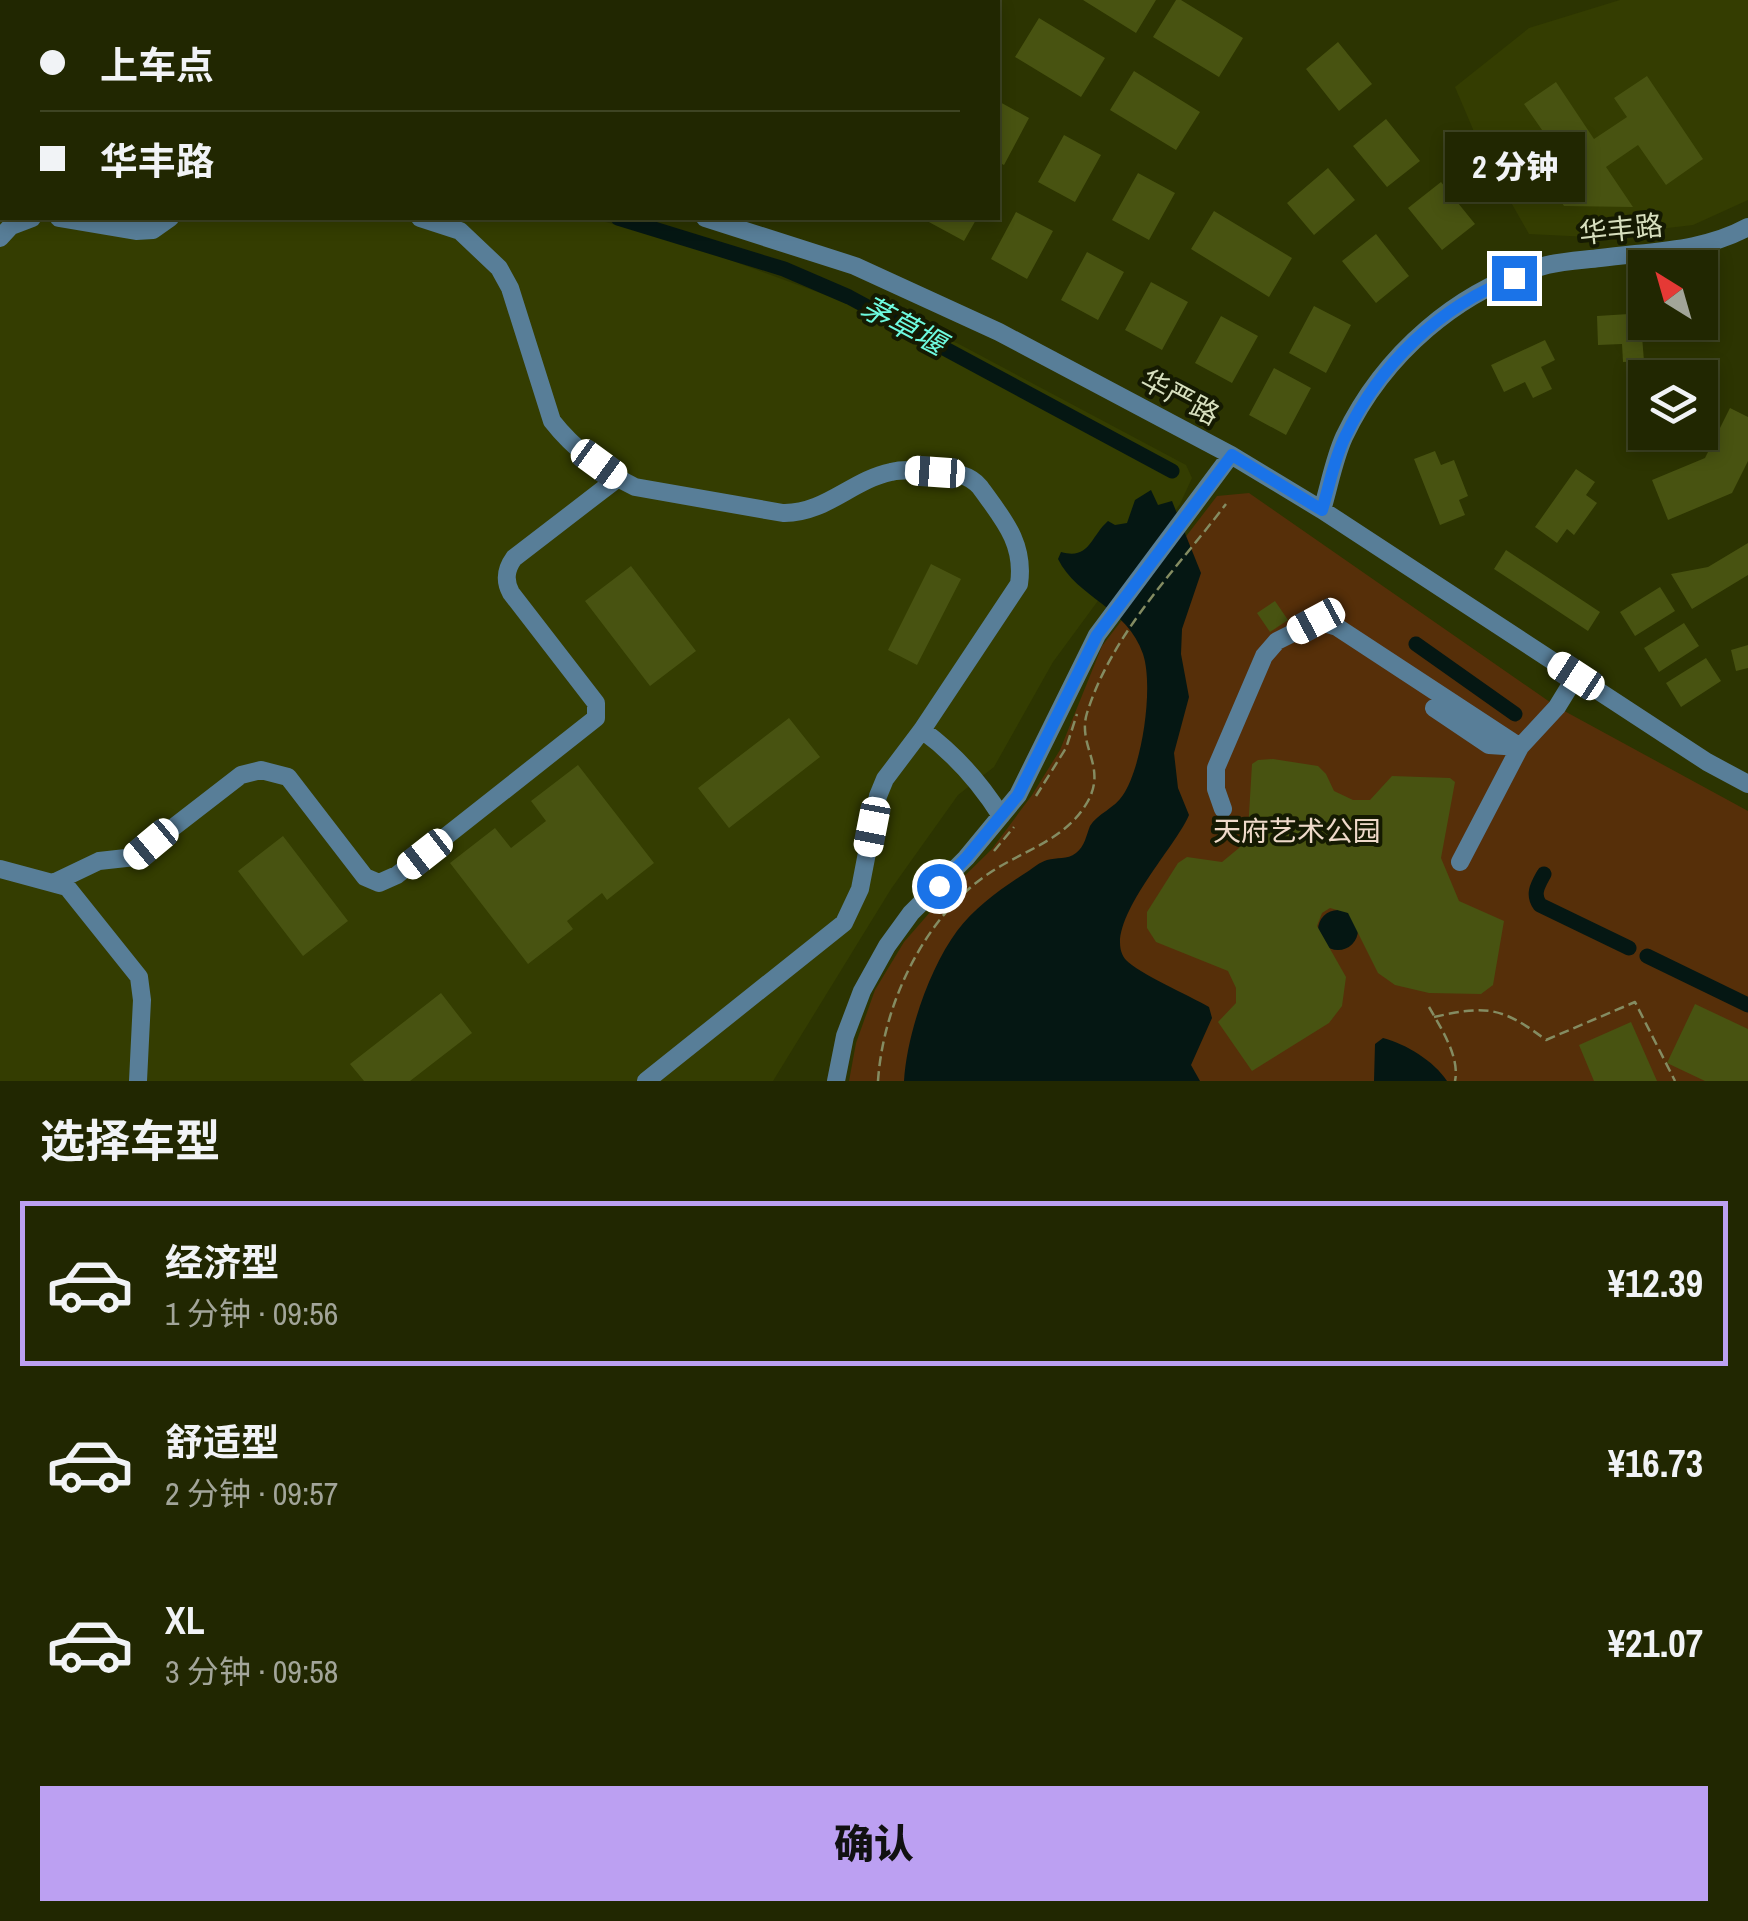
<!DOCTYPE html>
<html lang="zh">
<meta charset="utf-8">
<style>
body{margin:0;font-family:"Archivo Narrow","Noto Sans SC",sans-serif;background:#292f0b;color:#f1f3f6;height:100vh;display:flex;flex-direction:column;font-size:38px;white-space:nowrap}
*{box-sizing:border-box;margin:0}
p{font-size:32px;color:#a2a599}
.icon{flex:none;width:55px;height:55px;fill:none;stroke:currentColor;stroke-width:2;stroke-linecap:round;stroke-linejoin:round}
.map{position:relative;height:1081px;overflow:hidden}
.details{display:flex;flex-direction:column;background:#212701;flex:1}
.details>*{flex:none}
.banner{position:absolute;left:0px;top:0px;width:1000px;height:220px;box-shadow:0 5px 15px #0003,0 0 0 2px #3e4423;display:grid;align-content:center;height:220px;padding:0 40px;background:#212701}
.needle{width:65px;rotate:323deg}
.tools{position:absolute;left:1628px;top:250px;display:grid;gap:20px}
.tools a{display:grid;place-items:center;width:90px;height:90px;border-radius:0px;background:#212701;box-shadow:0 5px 15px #0003,0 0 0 2px #3e4423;font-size:50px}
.end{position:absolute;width:45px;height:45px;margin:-22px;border:12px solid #1a73e8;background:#fff;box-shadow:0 0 0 5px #fff}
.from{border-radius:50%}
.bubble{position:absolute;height:70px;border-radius:0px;background:#212701;box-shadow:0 5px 15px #0003,0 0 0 2px #3e4423;font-size:32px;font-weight:800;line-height:70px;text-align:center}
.car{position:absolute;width:30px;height:60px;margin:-30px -15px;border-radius:12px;box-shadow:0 0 8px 2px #0007;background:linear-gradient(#fff 24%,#345 0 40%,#fff 0 76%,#345 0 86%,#fff 0)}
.banner b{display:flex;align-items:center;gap:35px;height:95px;font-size:38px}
.banner b+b{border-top:2px solid #3e4423}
.banner i{width:25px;height:25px;background:#f1f3f6}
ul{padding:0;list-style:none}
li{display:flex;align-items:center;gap:30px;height:165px;margin:0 20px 15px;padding:0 20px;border:5px solid transparent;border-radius:0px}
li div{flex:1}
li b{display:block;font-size:38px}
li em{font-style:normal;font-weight:800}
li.current{border-color:#bca0f2}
li>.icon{width:90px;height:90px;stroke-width:1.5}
h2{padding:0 40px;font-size:45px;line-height:120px}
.action{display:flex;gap:20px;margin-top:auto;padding:20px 40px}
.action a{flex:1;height:115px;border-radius:0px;background:#bca0f2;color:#111;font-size:40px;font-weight:800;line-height:115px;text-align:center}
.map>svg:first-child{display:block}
.built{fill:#343d01}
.green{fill:#562f09}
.water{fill:#051713}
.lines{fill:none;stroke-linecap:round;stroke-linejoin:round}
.canal{stroke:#051713;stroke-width:15}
.building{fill:#485311}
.path{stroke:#848c62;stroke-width:2.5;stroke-dasharray:10 5;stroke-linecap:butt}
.minor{stroke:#587e98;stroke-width:18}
.route{stroke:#1a73e8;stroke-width:12}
.labels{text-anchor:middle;stroke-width:8;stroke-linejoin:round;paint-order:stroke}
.street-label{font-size:28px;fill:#d7dfbe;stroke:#151a02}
.park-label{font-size:28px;fill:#efdaca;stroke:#151a02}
.water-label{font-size:30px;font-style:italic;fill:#6efadf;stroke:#151a02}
</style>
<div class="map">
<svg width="1748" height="1081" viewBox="0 0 1748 1081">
<rect width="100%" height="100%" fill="#2c3401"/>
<path class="built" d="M0 0 32 2H2V218H591L689 245 957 343 1186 465 1192 478 1180 504 1153 541 1103 594 1053 662 994 767 958 795 891 889 773 1081H0Z
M1620 0H1748V200L1693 225 1589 237 1529 234 1484 155 1455 87 1529 28Z"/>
<path class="green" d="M1249 493 1557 707 1748 811V1081H849L856 1043 875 990 904 942 945 895 992 849 1032 795 1060 750 1102 646 1217 496Z"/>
<path class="water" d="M1151 490 1158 505 1172 501 1201 573 1182 629 1181 654 1189 697 1174 753 1178 788 1189 815C1177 846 1098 928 1126 960 1138 973 1190 996 1209 1007L1212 1018 1191 1065 1200 1081H904C907 1034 929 969 957 931 975 907 1002 888 1027 872 1033 868 1040 862 1047 860 1057 857 1067 860 1076 853 1085 846 1086 836 1090 826 1097 814 1115 808 1123 795 1142 767 1154 687 1143 654 1127 607 1077 598 1058 559L1061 552C1090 560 1090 537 1108 521L1115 525 1127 523 1135 500Z
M1318 930a20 20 0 1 1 40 0a20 20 0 1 1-40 0Z
M1383 1038C1406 1044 1434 1061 1447 1081H1374L1375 1044Z"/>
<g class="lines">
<path class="canal" d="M5 0 10 2
M618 218 784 269 849 297 1172 471
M1416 644 1515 714
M1544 874C1538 885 1532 894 1540 905L1629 948
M1647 956 1748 1005"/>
</g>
<path class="building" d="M1083 0H1156L1136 33Z
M1176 0H1181L1243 38 1219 77 1153 37Z
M1039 18 1105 58 1081 97 1015 57Z
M1338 42 1372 84 1339 111 1306 69Z
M1134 71 1200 112 1176 150 1110 110Z
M1647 76 1703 159 1666 185 1638 145 1606 167 1633 207 1564 206 1538 167 1558 153 1524 104 1556 82 1594 139 1627 117 1614 98Z
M998 101 1029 118 1004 165 998 162Z
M1386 119 1420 161 1387 187 1353 146Z
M1064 135 1101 155 1075 202 1038 182Z
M1328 168 1355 200 1314 235 1287 203Z
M1138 173 1175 193 1149 240 1112 220Z
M1441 182 1475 224 1442 250 1408 208Z
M1214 211 1292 258 1269 297 1191 249Z
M1016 212 1053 231 1027 279 991 259Z
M929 218H977L964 241 927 221Z
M1376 234 1409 276 1376 303 1342 261Z
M1087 252 1124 272 1098 320 1061 300Z
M1151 282 1188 302 1162 350 1125 330Z
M1314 306 1351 325 1326 373 1289 353Z
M1645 313V322H1657V335L1642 336 1644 361 1623 362 1622 344 1598 345 1597 316Z
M1221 316 1258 336 1232 383 1195 363Z
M1545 340 1555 360 1541 367 1552 389 1533 398 1525 382 1504 392 1491 365Z
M1274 368 1311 388 1286 435 1249 415Z
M1730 408 1748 417V461L1732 493 1668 520 1652 480 1705 458Z
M1435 451 1441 465 1454 460 1468 496 1459 500 1465 515 1440 525 1414 459Z
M1576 469 1595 482 1586 495 1597 503 1574 535 1567 529 1557 543 1535 527Z
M1748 543V575L1692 609 1671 574 1708 567Z
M1506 550 1600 612 1588 631 1494 569Z
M931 564 961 579 917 665 888 650Z
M631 566 696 651 650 686 585 601Z
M1660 587 1675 611 1635 636 1620 612Z
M1275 601 1288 620 1270 632 1257 613Z
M1684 623 1699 646 1659 672 1644 648Z
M1748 645V668L1736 671 1731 650Z
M1706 658 1721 681 1681 707 1666 683Z
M789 718 820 757 729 828 698 788Z
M1273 759 1318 766 1326 774 1334 791 1353 800H1370L1392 776 1450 778 1455 782 1441 858 1459 901 1504 921 1493 985 1481 994 1429 993 1395 985 1378 973 1348 913 1330 908 1322 913 1317 926 1346 977 1342 1006 1329 1023 1252 1071 1218 1022 1236 1003V988L1228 971 1156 942 1147 928V912L1178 863 1187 857 1222 862 1239 848 1248 831 1252 764 1258 760Z
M578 765 654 863 607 900 602 893 567 921 573 929 528 964 450 863 495 828 511 848 546 821 531 801Z
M283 836 348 921 303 956 238 871Z
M441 993 472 1033 410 1081H364L350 1064Z
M1695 1004 1748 1029V1081H1705L1667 1063Z
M1631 1022 1657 1081H1594L1579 1045Z"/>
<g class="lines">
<path class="path" d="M1036 796 1066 748 1077 714
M994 851 1014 827
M1429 1007C1441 1028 1460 1057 1455 1081
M1434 1017C1487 1005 1502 1007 1546 1040L1635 1002 1675 1081
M878 1081C883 1004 925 915 991 872 1026 849 1066 840 1088 801 1107 766 1077 746 1087 713 1112 633 1176 570 1226 504"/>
<path class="minor" d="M116 0 120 2
M59 218 136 231 153 230 170 218
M420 218 460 231 499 268 510 288 552 421C573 448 604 472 635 487L783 513C825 514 852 480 891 472 906 468 923 471 938 472 955 473 969 474 980 487 1003 519 1025 543 1019 584L922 730 885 779 878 796 860 889 844 923 646 1081
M705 218 855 266 999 332 1231 455 1322 510 1707 762 1748 784
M0 238 11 226 32 218
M1322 510C1329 487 1334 459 1344 437 1383 355 1459 288 1547 265 1564 261 1583 260 1600 258 1651 251 1702 252 1748 227
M922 730C955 754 979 781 1001 816
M1223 809 1216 789V768L1264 656 1277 641 1317 621 1337 627 1520 747 1489 745 1434 708
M1460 862 1520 747 1557 707 1576 676
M0 869 67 887 139 977 142 1000 138 1081
M55 882 99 861 135 857 241 775 261 770 288 777 365 877 379 883 397 875 596 718V703L511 593C504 580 506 569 514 558L618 478
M836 1081 845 1036 862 991 887 946 911 913 966 858 1018 795 1097 635 1231 455"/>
</g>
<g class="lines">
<path class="route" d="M939 886 966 858 1018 795 1097 635 1232 455 1322 510C1329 487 1334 459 1345 437 1380 364 1439 306 1514 278"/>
</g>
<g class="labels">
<g class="street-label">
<text transform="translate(1621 229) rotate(-6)" y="10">华丰路</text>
<text transform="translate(1180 397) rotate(28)" y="10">华严路</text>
</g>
<g class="park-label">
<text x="1297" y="841">天府艺术公园</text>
</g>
<g class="water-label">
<text transform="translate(903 326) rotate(28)" y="10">茅草堰</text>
</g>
</g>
</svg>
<div class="tools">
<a><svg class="needle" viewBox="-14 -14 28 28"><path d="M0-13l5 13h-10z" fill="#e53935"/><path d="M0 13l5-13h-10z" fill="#a2a599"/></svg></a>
<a><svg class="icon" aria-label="layers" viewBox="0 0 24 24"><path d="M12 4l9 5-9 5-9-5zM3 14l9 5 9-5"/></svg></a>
</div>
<i class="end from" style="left:939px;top:886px"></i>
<i class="end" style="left:1514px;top:278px"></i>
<div class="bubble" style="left:1445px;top:132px;width:140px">2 分钟</div>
<i class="car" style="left:599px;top:464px;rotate:126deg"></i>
<i class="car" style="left:935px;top:472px;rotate:274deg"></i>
<i class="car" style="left:1316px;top:621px;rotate:242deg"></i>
<i class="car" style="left:1576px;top:676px;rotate:303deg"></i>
<i class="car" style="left:872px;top:827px;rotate:191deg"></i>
<i class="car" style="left:151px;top:844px;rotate:230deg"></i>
<i class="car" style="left:425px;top:854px;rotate:232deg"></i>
<div class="banner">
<b><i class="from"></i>上车点</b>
<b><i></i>华丰路</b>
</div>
</div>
<section class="details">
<h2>选择车型</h2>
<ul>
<li class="current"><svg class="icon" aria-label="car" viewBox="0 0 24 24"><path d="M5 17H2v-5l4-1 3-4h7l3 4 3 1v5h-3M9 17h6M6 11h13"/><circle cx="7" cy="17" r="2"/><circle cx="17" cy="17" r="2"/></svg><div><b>经济型</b><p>1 分钟 · 09:56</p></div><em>¥12.39</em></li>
<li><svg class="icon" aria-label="car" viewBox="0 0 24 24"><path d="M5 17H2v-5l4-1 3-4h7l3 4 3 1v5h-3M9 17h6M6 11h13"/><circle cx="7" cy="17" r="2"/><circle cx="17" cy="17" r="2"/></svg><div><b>舒适型</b><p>2 分钟 · 09:57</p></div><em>¥16.73</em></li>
<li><svg class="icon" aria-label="car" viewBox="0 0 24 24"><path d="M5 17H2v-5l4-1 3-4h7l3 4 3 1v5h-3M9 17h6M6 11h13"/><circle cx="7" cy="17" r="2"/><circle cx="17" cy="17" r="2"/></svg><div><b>XL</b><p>3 分钟 · 09:58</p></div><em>¥21.07</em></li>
</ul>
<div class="action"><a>确认</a></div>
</section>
